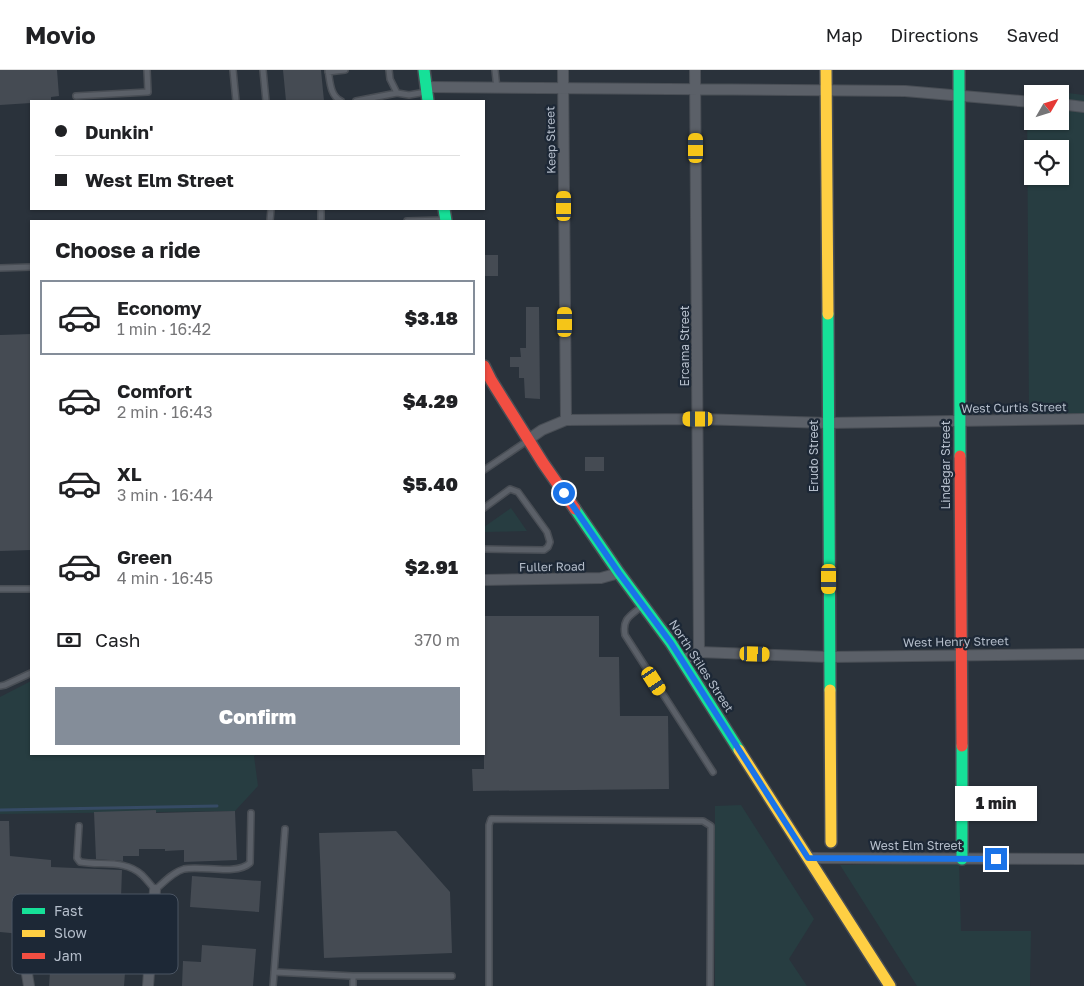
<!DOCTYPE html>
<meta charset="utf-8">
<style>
body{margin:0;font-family:"Golos Text",sans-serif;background:#f6f6f6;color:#202124;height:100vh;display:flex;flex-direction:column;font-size:19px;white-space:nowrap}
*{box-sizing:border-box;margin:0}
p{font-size:16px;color:#757577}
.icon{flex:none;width:28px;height:28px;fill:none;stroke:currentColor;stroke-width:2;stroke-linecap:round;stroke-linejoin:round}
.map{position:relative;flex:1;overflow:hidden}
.panel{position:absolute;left:30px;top:150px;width:455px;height:535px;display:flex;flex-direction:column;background:#fff;border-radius:0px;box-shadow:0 1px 4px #0004}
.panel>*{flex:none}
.hud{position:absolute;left:30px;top:30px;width:455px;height:110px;border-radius:0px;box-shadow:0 1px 4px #0004;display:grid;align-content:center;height:110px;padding:0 25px;background:#fff}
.needle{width:32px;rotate:51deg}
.fabs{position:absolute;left:1024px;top:15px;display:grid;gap:10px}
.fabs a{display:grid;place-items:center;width:45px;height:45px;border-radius:0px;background:#fff;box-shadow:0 1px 4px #0004;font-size:25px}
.end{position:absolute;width:22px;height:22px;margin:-11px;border:6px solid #1a73e8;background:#fff;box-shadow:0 0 0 2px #fff}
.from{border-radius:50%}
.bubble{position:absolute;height:35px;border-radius:0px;background:#fff;box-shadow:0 1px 4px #0004;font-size:16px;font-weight:800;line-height:35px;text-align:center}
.car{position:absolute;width:15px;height:30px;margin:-15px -8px;border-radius:6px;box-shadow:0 0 4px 1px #0007;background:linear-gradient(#f5c518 24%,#345 0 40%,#f5c518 0 76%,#345 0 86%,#f5c518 0)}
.hud b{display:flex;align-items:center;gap:18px;height:48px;font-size:19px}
.hud b+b{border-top:1px solid #e0e0e0}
.hud i{width:12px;height:12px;background:#202124}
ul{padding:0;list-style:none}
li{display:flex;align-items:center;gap:15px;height:75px;margin:0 10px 8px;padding:0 15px;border:2px solid transparent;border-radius:0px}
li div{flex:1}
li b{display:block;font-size:19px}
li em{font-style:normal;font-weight:800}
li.selected{border-color:#848d99}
li>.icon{width:45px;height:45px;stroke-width:1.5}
h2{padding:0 25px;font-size:22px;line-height:60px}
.pay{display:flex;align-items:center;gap:12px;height:55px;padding:0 25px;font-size:19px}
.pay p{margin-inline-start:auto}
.action{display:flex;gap:10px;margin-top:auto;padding:10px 25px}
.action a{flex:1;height:58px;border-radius:0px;background:#848d99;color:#fff;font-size:20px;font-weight:800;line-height:58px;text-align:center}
header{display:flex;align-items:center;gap:30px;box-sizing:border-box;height:70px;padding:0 25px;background:#fff;border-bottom:1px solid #e0e0e0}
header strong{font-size:24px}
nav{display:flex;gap:28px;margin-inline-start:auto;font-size:18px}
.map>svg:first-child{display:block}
.green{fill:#273d41;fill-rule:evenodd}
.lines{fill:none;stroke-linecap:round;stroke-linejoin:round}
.stream{stroke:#364b65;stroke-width:3}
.building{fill:#454b53}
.lane-casing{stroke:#494e55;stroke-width:8}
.street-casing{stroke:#494e55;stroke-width:12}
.fast-casing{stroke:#494e55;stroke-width:14}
.slow-casing{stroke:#494e55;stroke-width:14}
.jam-casing{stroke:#494e55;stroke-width:14}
.lane{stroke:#5b6068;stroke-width:5}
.street{stroke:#5b6068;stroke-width:10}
.fast{stroke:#16e098;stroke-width:11}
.slow{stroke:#ffcf43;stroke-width:11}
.jam{stroke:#f24e42;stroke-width:11}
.route{stroke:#1a73e8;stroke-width:6}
.labels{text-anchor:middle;stroke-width:4.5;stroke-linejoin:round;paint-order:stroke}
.street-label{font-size:12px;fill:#b5becb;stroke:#1d2836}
.key{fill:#1d2836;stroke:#4b5563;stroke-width:1}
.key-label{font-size:14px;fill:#b5becb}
</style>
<header>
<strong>Movio</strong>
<nav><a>Map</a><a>Directions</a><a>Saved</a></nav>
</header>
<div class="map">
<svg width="1084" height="916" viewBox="0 0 1084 916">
<rect width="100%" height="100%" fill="#2a323b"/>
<path class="green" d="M1027 18 1084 25V350H1029ZM1032 24H1060V51H1032ZM1032 79H1060V106H1032Z
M511 438 527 461 484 462V457Z
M31 611V684H257L254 686 258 716 235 741 0 744V627Z
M741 735 814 849 789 889 807 916H715V736Z
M959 793 961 861H1031L1030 916H917L840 795Z"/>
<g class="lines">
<path class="stream" d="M0 740 217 736"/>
</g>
<path class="building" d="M0 0H57L59 26 51 27V31H31V33L0 35Z
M283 0H321L324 31H286Z
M484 185H498V206H484Z
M526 237H539L540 329 525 328 524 308H519V297H510V287H521L520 278H526Z
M31 264V480L0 481V265Z
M585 387H604V401H585Z
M484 546H599V587H619L620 646H668L669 719 473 721 472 699H484Z
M156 740V743L235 741 237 790 184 792V780L165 781V779H139V786H123V791L96 789 94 742Z
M0 751H9L10 786 51 790V797L122 800 121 828 48 824 47 841 33 840 31 865 0 862Z
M396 761 450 822 452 883 324 888 319 763Z
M192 806 261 811 259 842 190 837Z
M54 845 129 850 124 916H49Z
M202 875 256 879 253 916H182L183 891 201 892Z"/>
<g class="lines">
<defs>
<path id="lane" d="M233 0 236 31
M263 0 266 31
M328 0C330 11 330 26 341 31
M389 0 390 9 397 23 409 25 426 22
M495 0 497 19
M328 2 345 0
M76 26 148 22 147 0
M356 31 397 23
M321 139V151
M270 151 271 139
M407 151 444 150
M0 198 31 197
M484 400 527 371
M484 438 510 419 518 422 547 462 550 472 548 477 544 480 484 479
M0 519H31
M641 537C630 546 622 549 625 565L713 702
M0 616 5 615 31 603
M79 756 77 788 80 792C101 796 125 789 142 805 147 810 151 815 155 820 163 813 173 802 184 799 202 795 236 806 250 793L251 743
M274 902 353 906V916
M353 906H452
M273 916 285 759
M489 916V755L491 749 703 751 711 756 710 916"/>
<path id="street" d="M563 0 566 350
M695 0 699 582
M426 17 905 21 1032 32
M1060 34 1084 37
M529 369 542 360 566 350 698 349 828 353 1084 349
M484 510 601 508 619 503
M682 591 699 582 829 587 1084 584
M808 788 1084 789
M27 904 29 916
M148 916 155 820"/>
<path id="fast" d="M424 0 428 31
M959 0 960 386
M444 139 446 151
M828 244 830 620
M575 439 619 503 671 573 739 680
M962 676V789"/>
<path id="slow" d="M826 0 828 244
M830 620 831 772
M739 680 890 916"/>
<path id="jam" d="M484 296 491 310 543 393 575 439
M960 386 962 676"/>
</defs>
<use href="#lane" class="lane-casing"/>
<use href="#street" class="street-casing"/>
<use href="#fast" class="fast-casing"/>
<use href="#slow" class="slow-casing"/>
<use href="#jam" class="jam-casing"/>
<use href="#lane" class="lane"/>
<use href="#street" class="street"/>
<use href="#fast" class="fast"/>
<use href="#slow" class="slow"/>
<use href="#jam" class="jam"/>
</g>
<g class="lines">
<path class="route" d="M564 423 619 503 671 573 808 788 996 789"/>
</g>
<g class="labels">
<g class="street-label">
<text transform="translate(551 70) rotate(-91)" y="4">Keep Street</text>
<text transform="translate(685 276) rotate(-90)" y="4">Ercama Street</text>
<text transform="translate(1014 338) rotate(-1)" y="4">West Curtis Street</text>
<text transform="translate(814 386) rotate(-90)" y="4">Erudo Street</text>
<text transform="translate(946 395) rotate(-90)" y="4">Lindegar Street</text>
<text transform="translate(552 497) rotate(-1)" y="4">Fuller Road</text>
<text transform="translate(956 572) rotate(-1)" y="4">West Henry Street</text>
<text transform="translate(701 596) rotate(57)" y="4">North Stiles Street</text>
<text x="916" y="780">West Elm Street</text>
</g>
</g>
<rect x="12" y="824" width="166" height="80" rx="8" class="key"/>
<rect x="22" y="838" width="23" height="6" fill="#16e098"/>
<rect x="22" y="860" width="23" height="7" fill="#ffcf43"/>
<rect x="22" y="883" width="23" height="6" fill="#f24e42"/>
<g class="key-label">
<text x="54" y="846">Fast</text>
<text x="54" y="868">Slow</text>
<text x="54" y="891">Jam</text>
</g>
</svg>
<div class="fabs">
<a><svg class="needle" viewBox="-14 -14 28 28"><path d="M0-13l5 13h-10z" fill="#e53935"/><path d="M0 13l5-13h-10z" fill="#757577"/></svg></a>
<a><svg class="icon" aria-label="locate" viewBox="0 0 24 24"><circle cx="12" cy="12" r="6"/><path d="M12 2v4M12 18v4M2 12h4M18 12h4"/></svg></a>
</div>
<i class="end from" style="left:564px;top:423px"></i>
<i class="end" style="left:996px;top:789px"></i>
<div class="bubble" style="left:955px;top:716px;width:82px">1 min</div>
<i class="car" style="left:696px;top:78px;rotate:0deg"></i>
<i class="car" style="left:564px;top:136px;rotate:0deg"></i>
<i class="car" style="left:565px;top:252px;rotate:0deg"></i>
<i class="car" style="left:698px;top:349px;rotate:270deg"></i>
<i class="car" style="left:829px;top:509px;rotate:180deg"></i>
<i class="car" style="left:755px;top:584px;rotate:92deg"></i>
<i class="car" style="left:654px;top:611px;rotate:147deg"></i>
<div class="hud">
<b><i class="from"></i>Dunkin'</b>
<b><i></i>West Elm Street</b>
</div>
<section class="panel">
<h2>Choose a ride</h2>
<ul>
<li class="selected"><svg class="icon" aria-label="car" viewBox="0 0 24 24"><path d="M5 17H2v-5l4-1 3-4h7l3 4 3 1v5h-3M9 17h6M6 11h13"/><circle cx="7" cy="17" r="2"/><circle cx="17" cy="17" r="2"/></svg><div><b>Economy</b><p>1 min · 16:42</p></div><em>$3.18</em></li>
<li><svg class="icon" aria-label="car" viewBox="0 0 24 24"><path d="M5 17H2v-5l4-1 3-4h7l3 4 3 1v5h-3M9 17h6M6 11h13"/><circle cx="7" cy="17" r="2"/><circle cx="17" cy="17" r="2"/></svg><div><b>Comfort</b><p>2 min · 16:43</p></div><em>$4.29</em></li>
<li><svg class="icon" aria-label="car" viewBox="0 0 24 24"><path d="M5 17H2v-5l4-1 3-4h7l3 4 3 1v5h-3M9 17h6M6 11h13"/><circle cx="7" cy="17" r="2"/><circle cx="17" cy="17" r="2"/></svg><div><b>XL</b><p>3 min · 16:44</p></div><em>$5.40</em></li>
<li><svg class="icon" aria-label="car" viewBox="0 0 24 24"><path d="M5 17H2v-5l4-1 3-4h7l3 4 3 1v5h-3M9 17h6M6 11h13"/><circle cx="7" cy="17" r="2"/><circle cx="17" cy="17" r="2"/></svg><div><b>Green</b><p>4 min · 16:45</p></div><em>$2.91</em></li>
</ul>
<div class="pay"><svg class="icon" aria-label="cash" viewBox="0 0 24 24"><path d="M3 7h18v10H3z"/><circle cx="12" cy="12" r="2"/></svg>Cash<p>370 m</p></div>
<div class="action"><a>Confirm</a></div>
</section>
</div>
